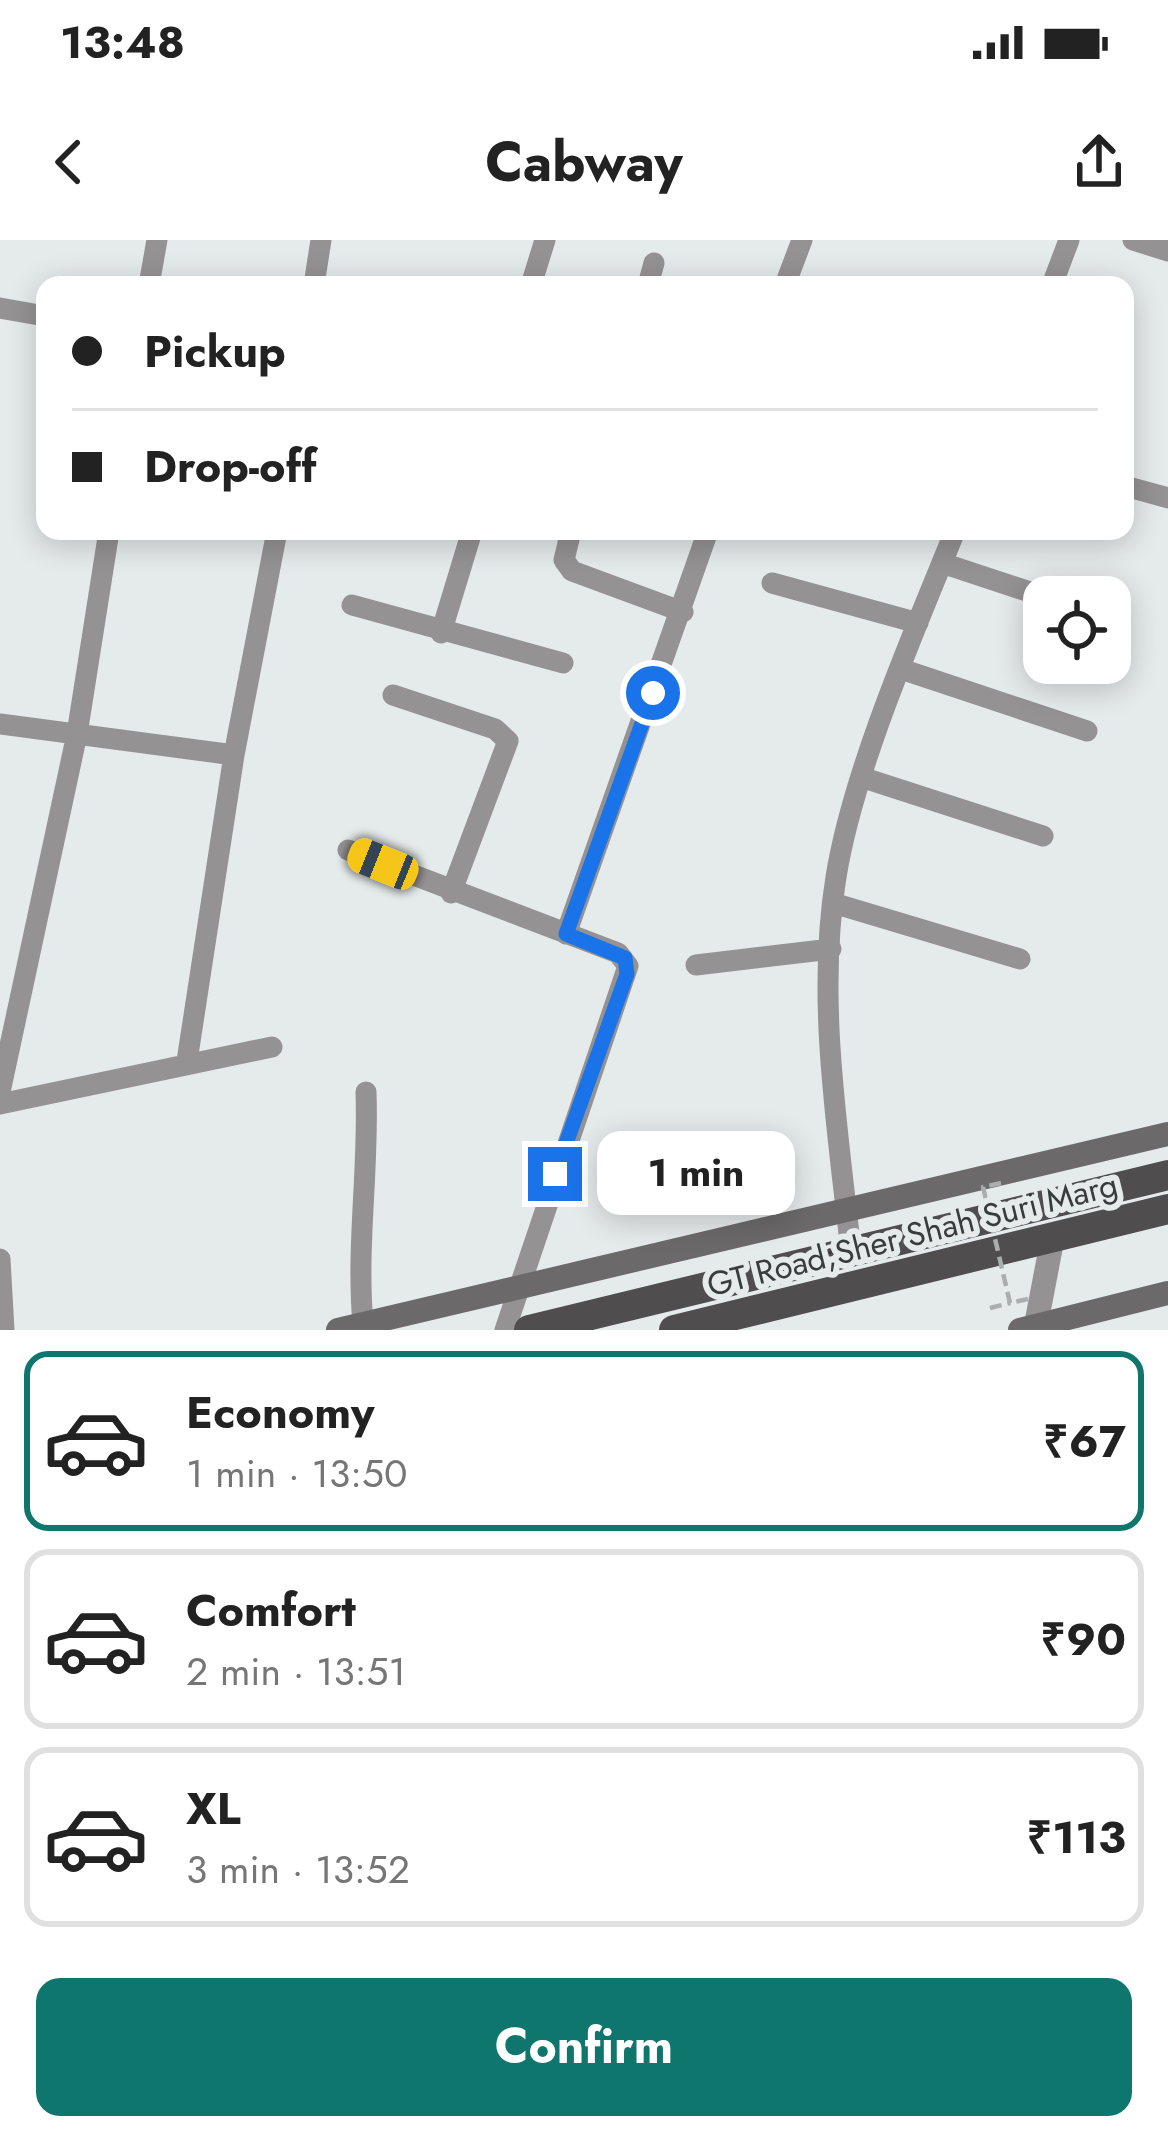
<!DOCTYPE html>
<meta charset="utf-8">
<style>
body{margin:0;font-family:Jost,sans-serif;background:#f2f2f2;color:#222;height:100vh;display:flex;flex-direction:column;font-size:45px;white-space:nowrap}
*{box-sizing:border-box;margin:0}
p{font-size:39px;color:#767676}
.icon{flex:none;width:66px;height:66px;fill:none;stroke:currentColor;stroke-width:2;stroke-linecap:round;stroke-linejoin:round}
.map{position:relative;height:1090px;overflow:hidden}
.side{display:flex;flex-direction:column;background:#fff;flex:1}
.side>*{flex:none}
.top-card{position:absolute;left:36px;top:36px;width:1098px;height:264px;border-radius:24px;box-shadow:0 6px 30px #0003;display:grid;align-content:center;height:264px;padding:0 36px;background:#fff}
.fabs{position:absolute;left:1023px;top:336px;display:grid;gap:24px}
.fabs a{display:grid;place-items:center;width:108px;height:108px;border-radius:24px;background:#fff;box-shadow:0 6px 30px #0003;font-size:60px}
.end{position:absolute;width:54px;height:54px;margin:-27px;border:15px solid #1a73e8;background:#fff;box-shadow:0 0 0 6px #fff}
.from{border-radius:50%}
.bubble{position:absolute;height:84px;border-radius:24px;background:#fff;box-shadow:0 6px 30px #0003;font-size:39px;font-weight:700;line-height:84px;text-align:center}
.car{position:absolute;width:36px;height:72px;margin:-36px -18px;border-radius:15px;box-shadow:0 0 9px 3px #0007;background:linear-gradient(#f5c518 24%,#345 0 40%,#f5c518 0 76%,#345 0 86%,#f5c518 0)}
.top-card b{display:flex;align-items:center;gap:42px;height:114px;font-size:45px}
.top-card b+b{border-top:3px solid #e0e0e0}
.top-card i{width:30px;height:30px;background:#222}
ul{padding:21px 0 0;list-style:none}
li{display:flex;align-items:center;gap:36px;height:180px;margin:0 24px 18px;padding:0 12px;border:6px solid #e0e0e0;border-radius:24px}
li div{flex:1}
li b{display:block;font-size:45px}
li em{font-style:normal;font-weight:700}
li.current{border-color:#0f766e}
li>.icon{width:108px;height:108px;stroke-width:1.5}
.cta{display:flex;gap:24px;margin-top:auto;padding:24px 36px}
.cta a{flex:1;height:138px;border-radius:24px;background:#0f766e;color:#fff;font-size:48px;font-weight:700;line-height:138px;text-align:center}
.status{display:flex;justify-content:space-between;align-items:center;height:84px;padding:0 60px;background:#fff;direction:ltr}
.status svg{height:33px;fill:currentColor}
header{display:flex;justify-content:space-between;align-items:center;height:156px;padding:0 36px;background:#fff;font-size:54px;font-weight:700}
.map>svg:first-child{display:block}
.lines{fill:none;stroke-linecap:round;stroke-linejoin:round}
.path{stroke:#aaaeaf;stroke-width:4.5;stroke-dasharray:12 6;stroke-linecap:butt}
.minor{stroke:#959293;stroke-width:21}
.tertiary{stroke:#959293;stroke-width:24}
.secondary{stroke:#6c696a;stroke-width:24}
.primary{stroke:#504d4e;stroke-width:30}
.path-bridge{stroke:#aaaeaf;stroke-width:4.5;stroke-dasharray:12 6;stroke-linecap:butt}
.route{stroke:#1a73e8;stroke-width:15}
.labels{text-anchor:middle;stroke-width:12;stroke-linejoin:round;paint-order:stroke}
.street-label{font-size:33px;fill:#3a3c3c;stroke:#e5eaeb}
</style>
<div class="status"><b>13:48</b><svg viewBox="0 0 49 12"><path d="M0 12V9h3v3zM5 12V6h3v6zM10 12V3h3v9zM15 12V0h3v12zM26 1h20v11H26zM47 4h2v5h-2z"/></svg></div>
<header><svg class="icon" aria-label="back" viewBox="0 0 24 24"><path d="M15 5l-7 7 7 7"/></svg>Cabway<svg class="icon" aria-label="share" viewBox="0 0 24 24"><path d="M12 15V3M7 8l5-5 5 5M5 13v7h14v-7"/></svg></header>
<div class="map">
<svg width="1168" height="1090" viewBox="0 0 1168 1090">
<rect width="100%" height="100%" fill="#e5eaeb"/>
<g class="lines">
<path class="path" d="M990 1068 1010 1063"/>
<path class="minor" d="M1133 0 1168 11
M149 45 157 0
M314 45 321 0
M531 45 545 0
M648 45 654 23
M785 45 802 0
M1052 45 1069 0
M0 68 45 76
M1125 246 1168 258
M571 291 564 320 572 331 683 372
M942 323 1045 357
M772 343 918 383
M352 365 563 423
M1110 379 1119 382
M441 393 472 291
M901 429 1087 491
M393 455 495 489 508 501 451 653
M0 484 234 515
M864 538 1043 596
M348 610 618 713 628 726 505 1090
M833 663 1020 719
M566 694 708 291
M696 725 831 709
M187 821 234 515 277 291
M0 852 77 494 109 291
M0 864 272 807
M851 1012C838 890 816 760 836 637 853 531 914 392 955 291
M0 1019 4 1090
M363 1084C356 1006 369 931 366 852"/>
<path class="tertiary" d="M1035 1090 1053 996"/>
<path class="secondary" d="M338 1090 1168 894
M1020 1090 1168 1053"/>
<path class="primary" d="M529 1090 1168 935
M674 1090 1168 969"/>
<path class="path-bridge" d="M1001 943 983 947 1010 1063 1028 1059"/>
</g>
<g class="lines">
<path class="route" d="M555 934 627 734 625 718 566 694 653 453"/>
</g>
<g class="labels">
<g class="street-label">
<text transform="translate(912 994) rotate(-14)" y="12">GT Road;Sher Shah Suri Marg</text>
</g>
</g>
</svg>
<div class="fabs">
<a><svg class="icon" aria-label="locate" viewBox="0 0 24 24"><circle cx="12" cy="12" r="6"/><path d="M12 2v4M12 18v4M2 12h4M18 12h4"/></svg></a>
</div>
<i class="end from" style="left:653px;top:453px"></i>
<i class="end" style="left:555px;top:934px"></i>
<div class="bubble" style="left:597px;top:891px;width:198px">1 min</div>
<i class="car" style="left:383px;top:624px;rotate:292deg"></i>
<div class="top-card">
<b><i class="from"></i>Pickup</b>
<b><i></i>Drop-off</b>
</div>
</div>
<section class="side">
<ul>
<li class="current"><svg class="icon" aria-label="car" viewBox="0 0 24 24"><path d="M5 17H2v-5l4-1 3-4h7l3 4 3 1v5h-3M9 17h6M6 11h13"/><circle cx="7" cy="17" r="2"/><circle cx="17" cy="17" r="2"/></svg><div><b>Economy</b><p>1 min · 13:50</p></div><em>₹67</em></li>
<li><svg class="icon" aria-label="car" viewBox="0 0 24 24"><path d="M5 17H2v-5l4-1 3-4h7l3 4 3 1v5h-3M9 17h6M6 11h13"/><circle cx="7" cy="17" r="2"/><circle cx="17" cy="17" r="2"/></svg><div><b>Comfort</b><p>2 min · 13:51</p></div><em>₹90</em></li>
<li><svg class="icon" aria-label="car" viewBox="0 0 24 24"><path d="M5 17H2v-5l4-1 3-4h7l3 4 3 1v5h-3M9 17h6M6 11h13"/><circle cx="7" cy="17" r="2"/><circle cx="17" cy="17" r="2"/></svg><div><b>XL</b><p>3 min · 13:52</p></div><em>₹113</em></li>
</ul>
<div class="cta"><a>Confirm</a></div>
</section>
